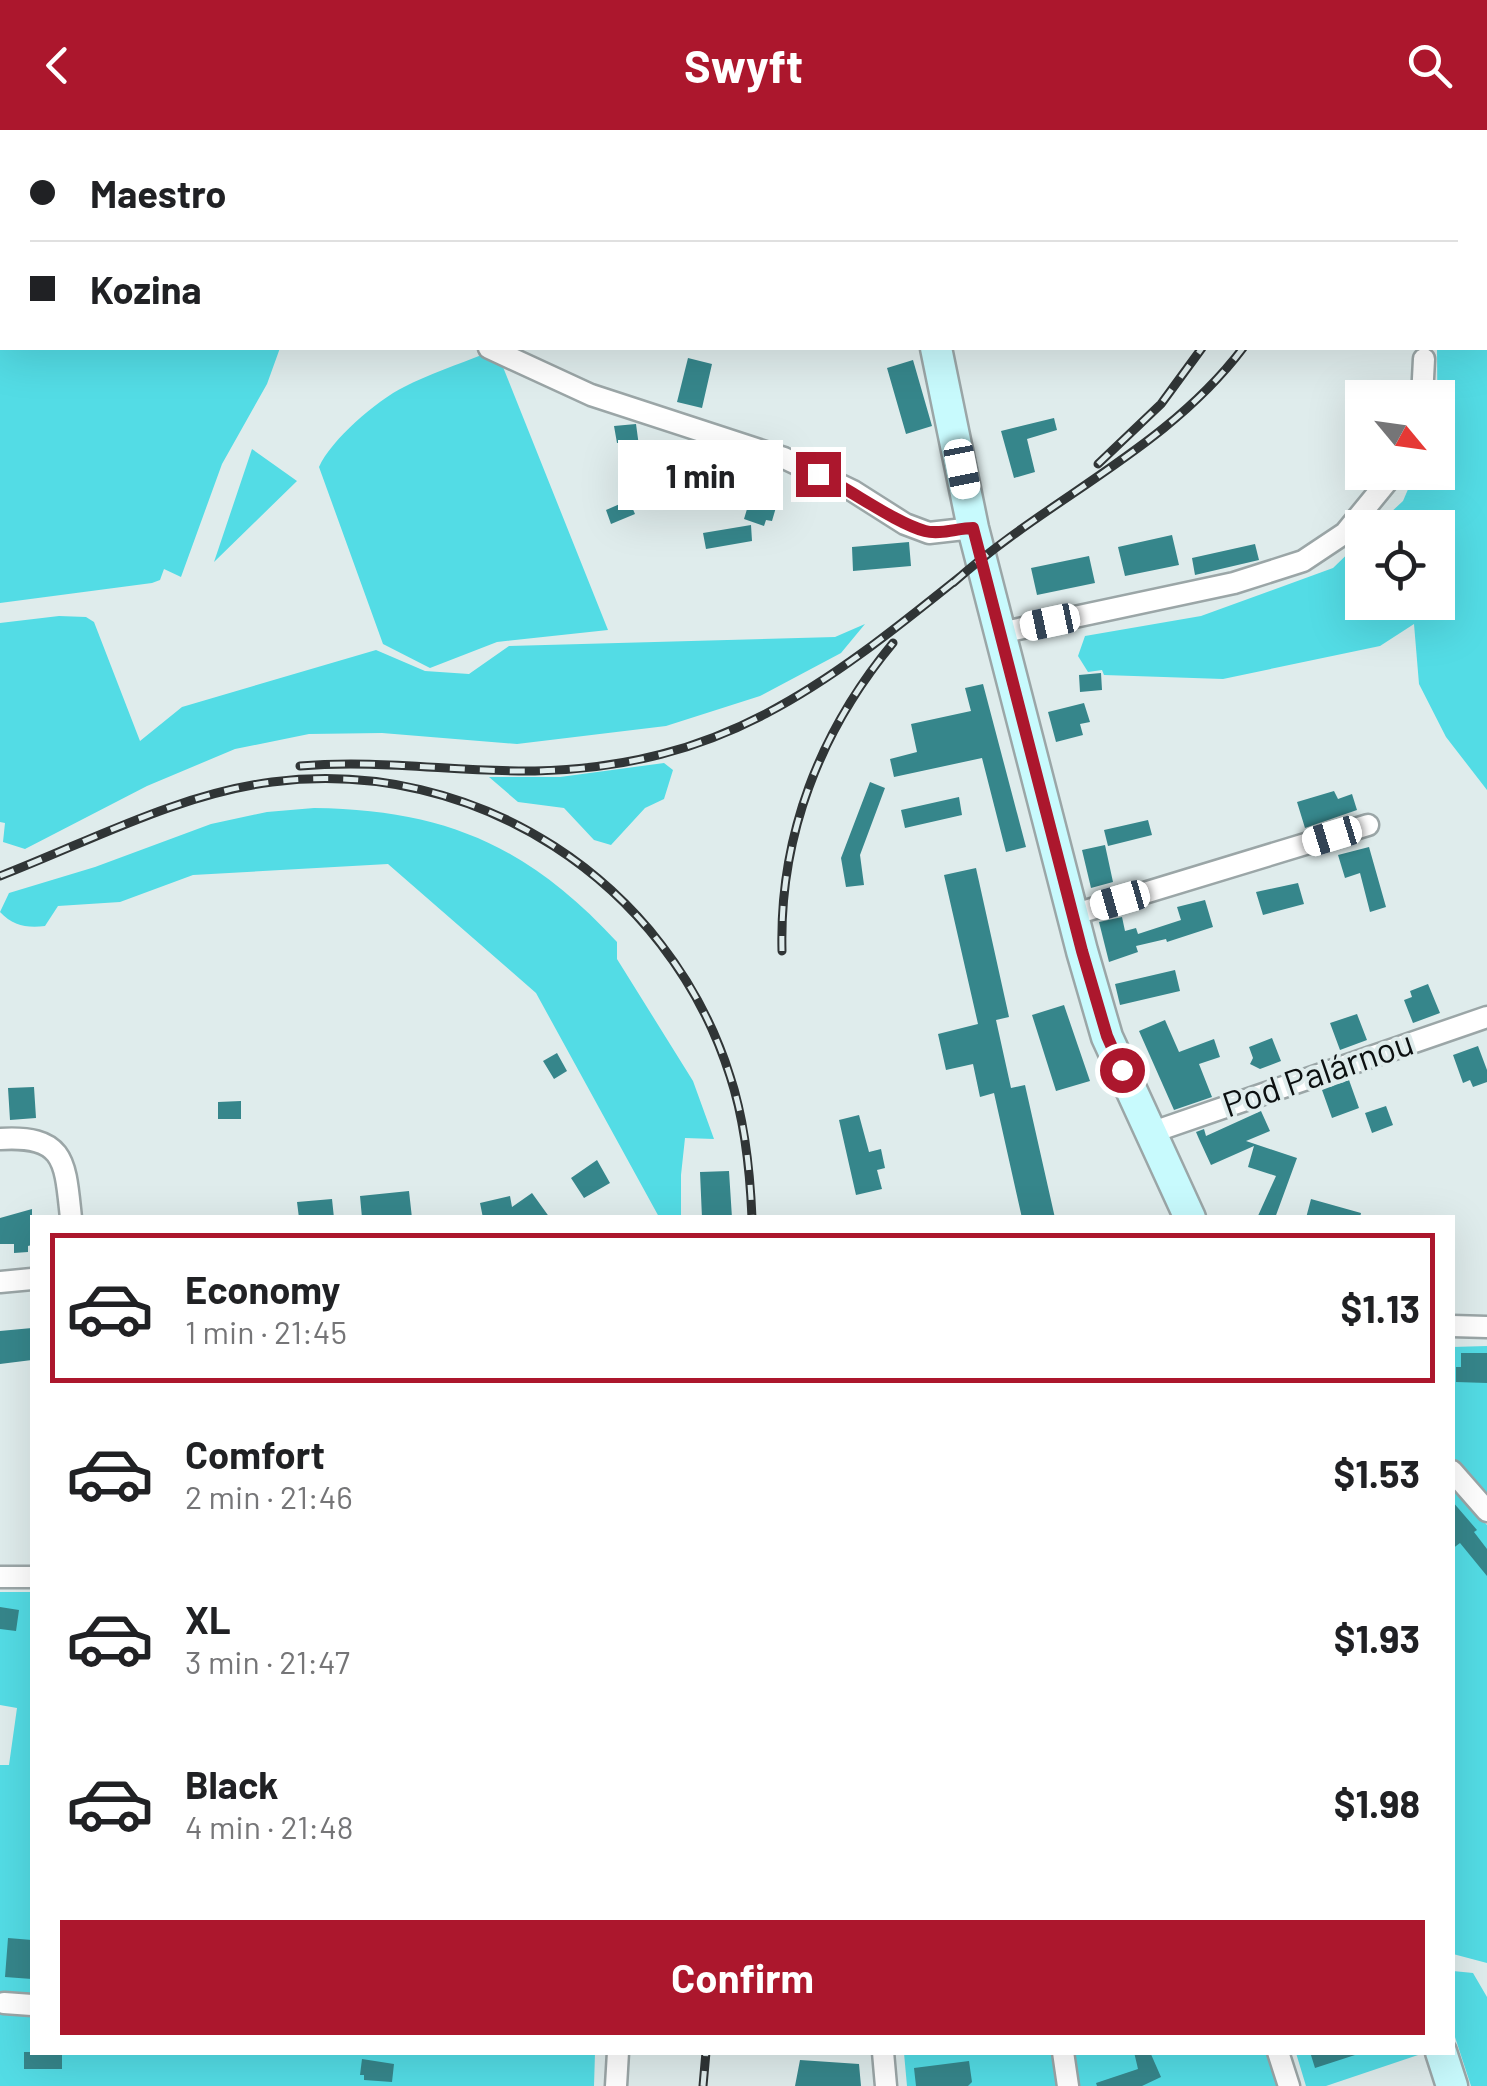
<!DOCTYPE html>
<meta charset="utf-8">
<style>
body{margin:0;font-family:Barlow,sans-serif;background:#f2f2f2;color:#202124;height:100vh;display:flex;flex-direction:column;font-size:38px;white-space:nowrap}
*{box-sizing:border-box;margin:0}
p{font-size:32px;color:#757577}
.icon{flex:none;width:55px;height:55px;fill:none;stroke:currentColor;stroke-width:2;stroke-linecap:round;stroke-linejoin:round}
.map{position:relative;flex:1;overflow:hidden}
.details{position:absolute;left:30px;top:1085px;width:1425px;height:840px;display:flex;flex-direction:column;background:#fff;border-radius:0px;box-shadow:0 10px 40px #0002}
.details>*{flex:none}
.guide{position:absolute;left:0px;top:0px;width:1488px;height:220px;box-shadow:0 10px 40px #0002;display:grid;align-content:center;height:220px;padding:0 30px;background:#fff}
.needle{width:65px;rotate:119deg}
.fabs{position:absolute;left:1345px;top:250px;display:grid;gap:20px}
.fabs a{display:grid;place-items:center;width:110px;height:110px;border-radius:0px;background:#fff;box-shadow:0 10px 40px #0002;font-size:50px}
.end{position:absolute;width:45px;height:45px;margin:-22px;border:12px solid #ac172d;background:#fff;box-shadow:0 0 0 5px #fff}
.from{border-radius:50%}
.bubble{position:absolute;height:70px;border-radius:0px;background:#fff;box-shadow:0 10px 40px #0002;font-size:32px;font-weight:700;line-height:70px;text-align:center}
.car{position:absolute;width:30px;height:60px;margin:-30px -15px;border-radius:12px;box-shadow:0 0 8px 2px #0007;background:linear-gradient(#fff 24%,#345 0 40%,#fff 0 76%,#345 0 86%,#fff 0)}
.guide b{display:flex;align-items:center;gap:35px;height:95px;font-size:38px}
.guide b+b{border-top:2px solid #e0e0e0}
.guide i{width:25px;height:25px;background:#202124}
ul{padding:18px 0 0;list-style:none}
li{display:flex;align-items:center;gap:30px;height:150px;margin:0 20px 15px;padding:0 10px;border:5px solid transparent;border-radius:0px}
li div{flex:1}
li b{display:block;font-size:38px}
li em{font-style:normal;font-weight:700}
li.current{border-color:#ac172d}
li>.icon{width:90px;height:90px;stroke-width:1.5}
.button{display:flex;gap:20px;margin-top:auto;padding:20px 30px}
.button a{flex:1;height:115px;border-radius:0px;background:#ac172d;color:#fff;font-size:40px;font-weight:700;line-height:115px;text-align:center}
header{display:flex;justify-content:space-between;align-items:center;height:130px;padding:0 30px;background:#ac172d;color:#fff;font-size:45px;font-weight:700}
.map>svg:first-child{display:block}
.green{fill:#53dce5}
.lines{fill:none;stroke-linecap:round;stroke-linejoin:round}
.stream{stroke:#2ca6ae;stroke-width:5}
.building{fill:#36868b}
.minor-casing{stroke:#9ba6a7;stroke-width:25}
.secondary-casing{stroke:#9ba6a7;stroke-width:35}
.minor{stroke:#fff;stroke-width:20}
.secondary{stroke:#c8fafd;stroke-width:30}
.rail-casing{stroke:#303536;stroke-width:9}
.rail{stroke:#dfecec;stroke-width:5;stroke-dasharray:15;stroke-linecap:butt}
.route{stroke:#ac172d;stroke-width:12}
.labels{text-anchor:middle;stroke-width:8;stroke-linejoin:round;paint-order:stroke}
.street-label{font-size:35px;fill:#0c1011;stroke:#dfecec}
</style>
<header><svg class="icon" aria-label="back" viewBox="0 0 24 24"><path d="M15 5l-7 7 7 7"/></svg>Swyft<svg class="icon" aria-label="search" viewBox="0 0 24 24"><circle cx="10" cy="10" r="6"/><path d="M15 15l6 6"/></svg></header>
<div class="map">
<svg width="1487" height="1956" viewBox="0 0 1487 1956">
<rect width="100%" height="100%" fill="#dfecec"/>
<path class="green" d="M1403 0H1487V660L1446 607 1419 554 1414 494 1380 516 1223 549 1104 545 1102 540 1088 542 1078 526 1085 506 1201 486 1333 438 1362 410V472H1438V398L1375 397 1403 371 1415 343 1438 342 1437 218H1485V2H1403Z
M0 120 2 218H280L267 254 222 334 181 447 164 439 160 450 152 453 0 473Z
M484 224 503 237 608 500 497 512 430 538 383 514 319 337C331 310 377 270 404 257 429 244 457 235 484 224Z
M252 319 297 351 214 432Z
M59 486 86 487 94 492 140 611 182 577 376 520 425 541 469 544 509 516 835 507 865 494 841 523 760 566 666 596 517 614 382 603 309 604 235 619 147 656 25 719 3 712 5 693 0 692V493Z
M664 633 673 640 664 669 645 678 611 715 594 710 564 678 518 672 489 647H560Z
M314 678C445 680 527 715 617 812V829L693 951 714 1009 685 1008 681 1045V1087H659L536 863 388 734 193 745 120 772 58 776 45 796C27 798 13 796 0 782L9 763 95 737 211 694 267 682Z
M1487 1216V1374L1452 1329V1217Z
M1452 1358 1487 1395V1833L1453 1824Z
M0 1462H32V1870L0 1865V1635H9L17 1578 0 1575Z
M1453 1841 1473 1843 1487 1867V1956H1471L1453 1901Z
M0 1877 32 1881V1922L595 1923 594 1956H0Z
M904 1923H1057L1063 1956H907Z
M1070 1923H1268L1279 1956H1075Z
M1296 1923H1424L1326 1956H1306Z"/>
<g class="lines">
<path class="stream" d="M242 2V0"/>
</g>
<path class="building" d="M688 228 712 234 702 278 677 272Z
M913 230 932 296 906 304 887 238Z
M1054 288 1057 300 1027 309 1035 342 1014 348 1001 301Z
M636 294 641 331 667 324 674 348 637 360 622 313H617L614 296Z
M753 359 779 367 772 391 766 390 764 396 744 389Z
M629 370 635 384 611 394 606 380Z
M751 395 752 411 706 419 703 403Z
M1172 405 1179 435 1125 446 1118 417Z
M909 412 911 436 853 441 852 417Z
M1255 414 1259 430 1195 445 1192 428Z
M1089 426 1095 453 1037 465 1031 438Z
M1101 543 1102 560 1080 562 1079 545Z
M983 554 1026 717 1006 722 982 628 894 647 890 629 917 622 911 594 971 581 965 558Z
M1084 573 1090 592 1080 594 1083 605 1056 612 1048 582Z
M870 652 885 658 860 725 864 755 846 757 841 728Z
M1334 661 1338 669 1352 664 1357 680 1305 698 1297 672Z
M959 667 962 685 905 698 901 680Z
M1148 690 1152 705 1108 716 1104 700Z
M1105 715 1113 752 1091 758 1082 720Z
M1369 717 1386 777 1370 782 1360 743 1345 748 1338 725Z
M976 738 1009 887 996 890 1011 958 1025 955 1055 1088H1022L994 963 980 967 973 934 946 940 938 904 978 894 944 745Z
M1298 753 1304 774 1263 785 1256 762Z
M1205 770 1213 797 1167 812 1166 809 1136 816 1138 822 1109 832 1099 792 1122 787 1125 801 1136 798 1138 804 1181 790 1177 777Z
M1175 840 1180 861 1120 875 1115 854Z
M1428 854 1440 883 1413 893 1404 870 1412 867 1410 861Z
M1064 875 1090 951 1056 961 1032 885Z
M1357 884 1367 910 1340 920 1330 893Z
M1165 890 1179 922 1214 909 1220 927 1199 934 1212 967 1174 980 1139 901Z
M1272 908 1281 931 1260 939 1250 934 1253 928 1249 917Z
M1478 916 1487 940V952L1473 957 1470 950 1463 953 1453 925Z
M557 923 567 941 554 949 543 931Z
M1349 950 1359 978 1332 988 1322 960Z
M34 957 36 988 10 990 8 958Z
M241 971V989H218V972Z
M1386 976 1393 995 1372 1003 1365 983Z
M1261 981 1270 1001 1246 1011 1297 1028 1275 1088H1257L1276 1046 1248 1037 1254 1016 1211 1035 1199 1009 1205 1007 1199 1009 1196 1002 1204 999 1206 1006Z
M859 985 869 1022 881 1019 885 1038 877 1040 882 1059 856 1065 839 990Z
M597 1030 610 1053 584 1068 571 1048Z
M729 1041 732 1088H702L700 1042Z
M409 1061 412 1088H362L360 1066Z
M532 1063 550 1088H483L480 1073 510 1066 512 1077Z
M332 1069 334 1088H299L297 1072Z
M1311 1069 1361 1083 1360 1088H1306Z
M32 1079V1115L28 1116V1122L14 1123V1114H0V1088Z
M32 1198V1230L0 1234V1201Z
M1461 1223H1487V1253L1456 1252V1237H1461Z
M1452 1371 1477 1400 1474 1402 1487 1419V1446L1460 1413 1452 1419Z
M0 1477 19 1480 16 1501 0 1499Z
M8 1808 32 1810V1849L5 1847Z
M24 1922H62V1939H24Z
M1134 1922H1150L1161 1947 1142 1956H1097L1096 1953 1138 1939Z
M1310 1922H1354L1355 1925 1315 1938Z
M362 1929 394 1934 392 1952 364 1950V1945H360Z
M800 1930 859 1934 861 1956H795Z
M969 1931 972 1952 968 1956H916L914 1938Z"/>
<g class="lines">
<defs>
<path id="minor" d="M223 0 226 2
M965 0 967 2
M489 218 591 265 784 328 853 361 905 394 929 403 973 398
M1422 268 1424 229
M1000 503 1234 453 1303 431 1345 403 1395 342
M1072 785 1368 695
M1150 1003 1487 887
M0 1009C66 1005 65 1032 71 1088
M0 1152 32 1149
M1452 1196 1487 1197
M1452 1341 1487 1381
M0 1447H32
M4 1873 32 1875
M883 1922 886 1956
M1063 1922 1068 1956
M1278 1922 1289 1956
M616 1956 618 1922"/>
<path id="secondary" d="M765 0 768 2
M936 218 973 398 1082 821 1107 907 1190 1088
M1441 1922 1452 1956"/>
</defs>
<use href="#minor" class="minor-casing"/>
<use href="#secondary" class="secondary-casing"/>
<use href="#minor" class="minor"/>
<use href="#secondary" class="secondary"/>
<defs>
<path id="rail" d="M1286 2V0
M1368 2 1369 0
M1389 2 1390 0
M1098 334 1161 274 1202 218
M953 453C1046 369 1166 320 1243 218
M300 636C379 629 456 642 535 641 721 637 823 557 961 446
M0 746C88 712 178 664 272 652 475 626 668 751 730 946 745 991 750 1040 752 1088
M782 821C779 706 820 601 893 513
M703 1956 706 1922"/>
</defs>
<use href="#rail" class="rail-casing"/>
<use href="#rail" class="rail"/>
</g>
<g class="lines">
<path class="route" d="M818 344C850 359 895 393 925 401 940 405 958 398 973 398L1082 821 1107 906 1122 940"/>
</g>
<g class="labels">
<g class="street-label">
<text transform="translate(1318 944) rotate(-19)" y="12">Pod Palárnou</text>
</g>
</g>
</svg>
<div class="fabs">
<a><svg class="needle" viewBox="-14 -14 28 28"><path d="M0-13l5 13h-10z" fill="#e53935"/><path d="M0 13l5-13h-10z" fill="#757577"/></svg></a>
<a><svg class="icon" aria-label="locate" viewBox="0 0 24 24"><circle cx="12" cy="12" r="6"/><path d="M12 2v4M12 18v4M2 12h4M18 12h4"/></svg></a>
</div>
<i class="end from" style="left:1122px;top:940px"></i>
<i class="end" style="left:818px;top:344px"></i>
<div class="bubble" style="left:618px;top:310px;width:165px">1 min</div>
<i class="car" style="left:962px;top:339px;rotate:169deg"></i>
<i class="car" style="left:1050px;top:492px;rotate:258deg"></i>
<i class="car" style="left:1332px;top:706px;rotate:253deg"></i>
<i class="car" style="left:1120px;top:770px;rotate:254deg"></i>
<div class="guide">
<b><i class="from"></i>Maestro</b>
<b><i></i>Kozina</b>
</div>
<section class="details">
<ul>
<li class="current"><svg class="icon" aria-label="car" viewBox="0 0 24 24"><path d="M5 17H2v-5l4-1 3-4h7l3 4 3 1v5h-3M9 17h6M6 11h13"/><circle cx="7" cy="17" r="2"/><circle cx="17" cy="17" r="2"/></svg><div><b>Economy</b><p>1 min · 21:45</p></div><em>$1.13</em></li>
<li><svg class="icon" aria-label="car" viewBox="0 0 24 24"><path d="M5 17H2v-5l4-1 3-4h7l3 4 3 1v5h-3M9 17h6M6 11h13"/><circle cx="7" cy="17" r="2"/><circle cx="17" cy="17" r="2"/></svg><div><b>Comfort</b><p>2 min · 21:46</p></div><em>$1.53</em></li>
<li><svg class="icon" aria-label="car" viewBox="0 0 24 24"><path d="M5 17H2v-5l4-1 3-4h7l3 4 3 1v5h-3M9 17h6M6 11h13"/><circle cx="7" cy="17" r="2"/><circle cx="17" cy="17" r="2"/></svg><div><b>XL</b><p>3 min · 21:47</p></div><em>$1.93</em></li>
<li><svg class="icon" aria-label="car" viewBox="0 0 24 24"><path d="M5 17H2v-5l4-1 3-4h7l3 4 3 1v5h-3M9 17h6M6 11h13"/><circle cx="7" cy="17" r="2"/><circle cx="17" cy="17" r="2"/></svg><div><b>Black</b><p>4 min · 21:48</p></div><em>$1.98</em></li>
</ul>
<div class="button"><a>Confirm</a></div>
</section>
</div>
